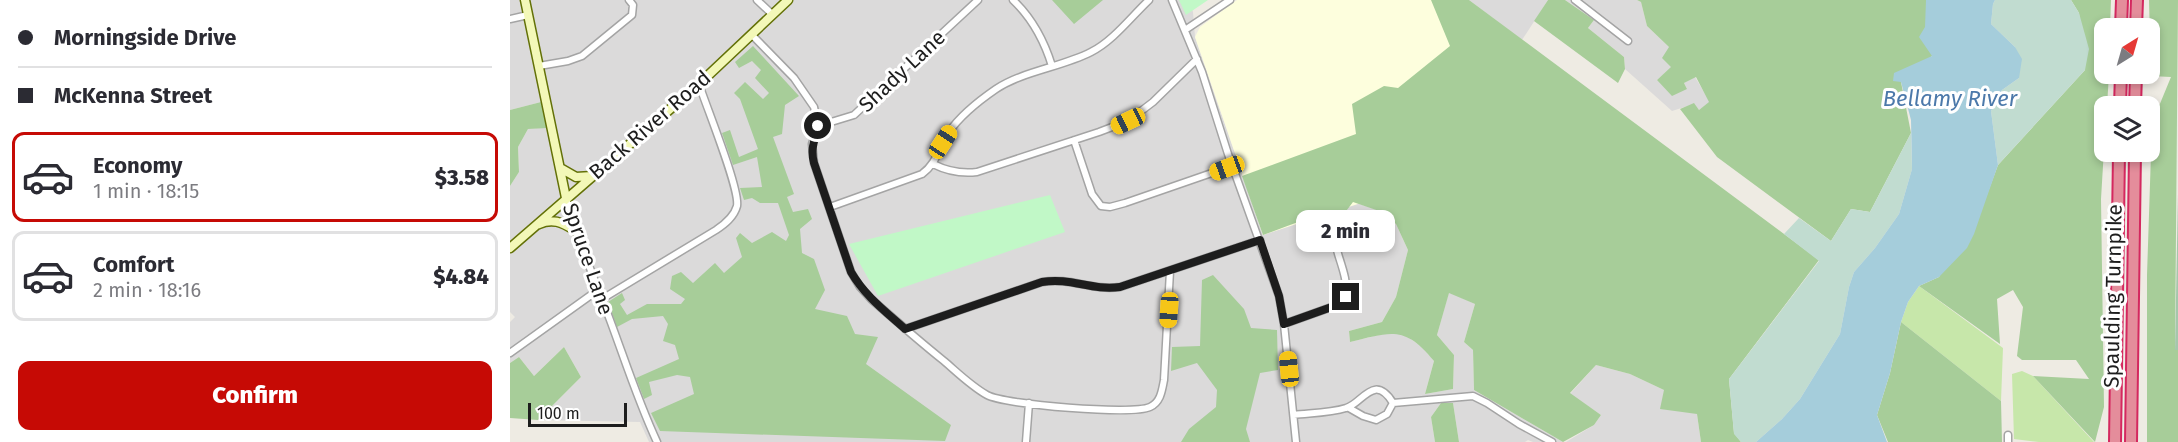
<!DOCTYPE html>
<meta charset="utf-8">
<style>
body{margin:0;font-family:"Fira Sans",sans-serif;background:#f7f7f7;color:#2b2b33;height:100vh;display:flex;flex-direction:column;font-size:22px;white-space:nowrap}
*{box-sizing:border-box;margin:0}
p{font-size:20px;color:#7c7c81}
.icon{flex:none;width:33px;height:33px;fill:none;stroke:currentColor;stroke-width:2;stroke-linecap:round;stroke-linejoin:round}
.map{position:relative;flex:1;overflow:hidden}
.panel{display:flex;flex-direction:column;background:#fff;width:510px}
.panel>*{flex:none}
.hud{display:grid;align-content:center;height:132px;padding:0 18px;background:#fff}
.needle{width:39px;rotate:37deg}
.controls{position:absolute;left:1584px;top:18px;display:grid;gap:12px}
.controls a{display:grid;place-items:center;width:66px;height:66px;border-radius:12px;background:#fff;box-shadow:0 3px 9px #0003;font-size:30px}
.scale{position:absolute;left:18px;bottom:15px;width:99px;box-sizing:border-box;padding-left:6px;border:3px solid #1d1d1d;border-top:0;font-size:16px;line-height:21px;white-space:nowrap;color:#1d1d1d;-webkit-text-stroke:4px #fff;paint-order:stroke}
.end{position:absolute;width:27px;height:27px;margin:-14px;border:8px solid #1d1d1d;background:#fff;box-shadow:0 0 0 3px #fff}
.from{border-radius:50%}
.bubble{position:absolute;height:42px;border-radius:12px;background:#fff;box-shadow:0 3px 9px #0003;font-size:20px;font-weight:800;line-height:42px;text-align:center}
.car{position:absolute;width:18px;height:36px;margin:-18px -9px;border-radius:8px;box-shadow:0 0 4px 2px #0007;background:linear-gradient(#f5c518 24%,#345 0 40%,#f5c518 0 76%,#345 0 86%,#f5c518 0)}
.hud b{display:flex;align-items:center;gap:21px;height:57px;font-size:22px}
.hud b+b{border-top:2px solid #e1e1e2}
.hud i{width:15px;height:15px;background:#2b2b33}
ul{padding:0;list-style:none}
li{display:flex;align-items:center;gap:18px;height:90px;margin:0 12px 9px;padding:0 6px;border:3px solid #e1e1e2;border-radius:12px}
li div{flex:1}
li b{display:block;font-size:22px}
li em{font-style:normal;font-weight:800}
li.on{border-color:#c60a05}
li>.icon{width:54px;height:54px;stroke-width:1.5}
.action{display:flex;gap:12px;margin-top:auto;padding:12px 18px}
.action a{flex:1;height:69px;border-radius:12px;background:#c60a05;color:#fff;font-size:24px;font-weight:800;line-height:69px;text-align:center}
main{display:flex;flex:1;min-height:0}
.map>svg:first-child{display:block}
.residential{fill:#dbdada}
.education{fill:#fdfedd}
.grass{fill:#c7e7aa}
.forest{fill:#a7cd99}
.wetland{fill:#c1dcd0}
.cemetery{fill:#a5c7ab}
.park{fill:#c1f8c7}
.water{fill:#a5cddb}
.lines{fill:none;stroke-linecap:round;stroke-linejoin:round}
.street-casing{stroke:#a4a4a4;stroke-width:9}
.secondary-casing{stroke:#637107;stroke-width:11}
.highway-casing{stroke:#d4285f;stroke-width:14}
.street{stroke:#fff;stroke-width:6}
.secondary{stroke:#f3f8b8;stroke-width:8}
.highway{stroke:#e48d9b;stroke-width:10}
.route{stroke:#1d1d1d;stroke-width:8}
.labels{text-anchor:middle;stroke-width:6;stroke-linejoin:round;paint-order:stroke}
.street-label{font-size:21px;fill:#1d1d1d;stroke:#fff}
.water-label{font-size:22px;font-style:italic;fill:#4c79aa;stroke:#fff}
</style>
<main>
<section class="panel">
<div class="hud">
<b><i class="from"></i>Morningside Drive</b>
<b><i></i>McKenna Street</b>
</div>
<ul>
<li class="on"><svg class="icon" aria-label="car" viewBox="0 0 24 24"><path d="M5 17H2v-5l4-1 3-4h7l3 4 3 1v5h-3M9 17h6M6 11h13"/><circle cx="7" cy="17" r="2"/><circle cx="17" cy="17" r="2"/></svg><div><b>Economy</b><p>1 min · 18:15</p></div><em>$3.58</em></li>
<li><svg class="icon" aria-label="car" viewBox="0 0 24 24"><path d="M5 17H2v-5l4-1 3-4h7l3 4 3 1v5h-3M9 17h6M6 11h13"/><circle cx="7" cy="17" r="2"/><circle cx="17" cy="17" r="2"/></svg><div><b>Comfort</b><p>2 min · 18:16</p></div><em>$4.84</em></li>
</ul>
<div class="action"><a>Confirm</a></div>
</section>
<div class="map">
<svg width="1668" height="442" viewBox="0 0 1668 442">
<rect width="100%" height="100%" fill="#eeebe3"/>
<path class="residential" d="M0 0H678L683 12 685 37 753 235 843 202 871 211 886 224 898 250 886 297 872 322 839 331 840 342 877 333 894 334 913 348 924 361 915 394 943 389 944 355 927 335 939 292 965 304 954 342 963 350 964 390 1053 442H1023L1018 440 1015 442H949L943 403H931L921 417 925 442H139L130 422 28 420 71 377 54 347 24 376 9 357 0 363V322L5 317 0 312V186L9 172 8 147 18 129 37 127 31 102 0 110Z
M959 0H1038L1012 40Z
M1055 0H1127L1131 2 1137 26 1159 47 1162 67 1147 80 1177 89 1174 83 1185 77 1200 102 1189 110 1184 104 1162 111 1115 69 1114 57 1078 28 1084 20Z
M1086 365 1120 374 1154 390 1187 414 1191 442H1056L1084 425 1091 415 1060 394Z"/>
<path class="education" d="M727 0H952L1019 148 753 235 685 37 690 27Z"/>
<path class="grass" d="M1409 286 1493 348 1491 401 1391 322 1398 302Z
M1512 371 1523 376 1584 442H1529L1504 439 1502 374Z"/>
<path class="forest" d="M542 0H593L564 24Z
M921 0H959L1309 260 1219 379 1224 433 1231 442H1191L1187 414 1150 409 1154 390 1120 374 1086 365 1060 393 1091 415 1084 425 1053 442 964 390 963 350 954 342 965 304 939 293 927 335 944 355 943 389 915 394 924 361C895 325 881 332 840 342L839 331 872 322 886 297 898 250 886 224 872 212 843 202 830 219 813 224 804 216 753 235 732 176 846 134 842 104 874 86 888 88 940 46Z
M1038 0H1055L1084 20 1078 28 1114 57 1115 69 1108 83 1024 21Z
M1127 0H1416L1422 56 1391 82 1401 133 1360 212 1341 209 1321 241 1207 157 1170 109 1184 103 1189 110 1199 102 1186 77 1174 83 1177 89 1162 96 1147 80 1161 67 1152 58 1159 47 1137 26 1131 2Z
M1561 0H1601L1600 28H1594V74H1599L1597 106H1594V149L1591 199 1594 407 1585 442 1523 376 1579 379 1566 360H1512L1507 356 1513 307 1503 290 1487 299 1490 344 1409 286 1429 277 1475 200 1488 165 1575 70 1569 13Z
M1639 0H1668L1665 350H1668V442H1637V275L1642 123 1661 77 1641 76Z
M243 46 289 96 275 105 272 134 263 137 284 194 277 197 283 212 298 209 302 219 290 229 292 253 304 259 315 290 305 309 337 316 345 334 368 337 356 364 441 425 435 441 150 431 141 413 184 394 180 377 167 375 139 382 142 395 134 399 126 378 169 359 165 345 153 341 158 324 153 316 122 319 107 327 98 302 112 293 115 300 110 304 117 315 137 304H171L175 299 160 289 162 276 171 272 183 283 205 263 214 273 232 257 226 238 230 233 242 243 262 232 276 241 279 235 268 203H250L242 198 234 200 230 188 252 187 247 157 223 165 212 133 220 130 229 157 248 149 230 99 224 93 235 82 253 99 259 93 245 78 251 70 242 61 229 68 225 62Z
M31 102 37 128 18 129 8 147 9 172 0 186V110Z
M703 275 734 309 741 328 767 330 768 370 750 373 736 429 740 442H671L679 429 706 407 707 390 687 363 661 371 662 347 690 346 692 280Z
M1391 322 1491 401 1492 442H1378L1367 415 1380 373Z
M54 347 71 377 28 420 0 418V363L9 357 24 376Z
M931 403H943L949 442H925L921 417Z"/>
<path class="wetland" d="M1485 0H1561L1569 13 1579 49 1575 70 1488 165 1481 111 1492 90 1509 78 1505 47 1481 24 1483 4Z
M1401 133 1402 169 1389 214 1365 248 1344 272 1339 287 1330 334 1290 399 1272 419 1246 442H1231L1224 434 1219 379 1309 261 1274 234 1289 218 1321 241 1341 209 1360 212Z"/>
<path class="cemetery" d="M1668 194V350H1665Z"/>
<path class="park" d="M669 0H698L676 15Z
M540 195 555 232 368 296 339 244Z"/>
<path class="water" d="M1416 0H1485L1483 4 1481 24 1505 47 1512 59 1509 78 1492 90 1481 111 1488 165 1464 234 1457 248 1429 277 1409 286 1398 302 1391 322 1380 373 1367 415 1377 442H1246L1272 419 1290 399 1330 334 1339 287 1344 272 1365 248 1389 214 1402 169 1401 120 1391 82 1383 81 1384 73 1422 56 1409 37 1415 27Z"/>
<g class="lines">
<defs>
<path id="street" d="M247 0 263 15
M503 0C523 19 534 40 542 66
M662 0 692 72 718 154 769 296 774 324 786 442
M1065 0 1118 41
M0 19 18 15
M675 30 720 0
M242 35 284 78 304 107 308 126 302 144 304 163 341 272 350 287 361 299C385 320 409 341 434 361 448 373 461 386 477 395 495 405 623 415 640 407 651 402 652 390 654 380L660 271
M29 66 58 61 72 56 122 15 123 5 119 0
M308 126 344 115 468 0
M564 140 582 194 591 206 600 207 615 203 722 166
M423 164C437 171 451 174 467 172L589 132 618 121 643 102 687 59
M56 198C65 233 79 265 92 299 111 347 125 395 147 442
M320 207 412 174C427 163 429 147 439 132 450 116 470 100 486 89 513 71 552 67 581 52 603 41 621 17 639 0
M92 299 206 230C215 224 224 217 227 206 230 189 196 106 189 84
M774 324 830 304 836 297C839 273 823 251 823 228
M395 329 532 282C561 277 582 291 610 287L750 240
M0 353 88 290
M883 403 963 396 977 403 1009 424 1042 442
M839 408 853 416 866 420 877 414 883 403
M784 415C801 413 820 413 836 408 852 404 864 372 883 403
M1498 435V442
M516 442 519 403"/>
<path id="secondary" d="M15 0 56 198
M52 169 66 177 82 176
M29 224C42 218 52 222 64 230
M0 248 189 84 278 0"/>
<path id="highway" d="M1611 28 1612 0
M1626 28 1627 0
M1610 106 1611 74
M1625 106 1626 74
M1605 442 1609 152
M1621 442 1625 152"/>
</defs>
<use href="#street" class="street-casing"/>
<use href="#secondary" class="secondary-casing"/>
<use href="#highway" class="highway-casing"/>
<use href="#street" class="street"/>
<use href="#secondary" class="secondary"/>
<use href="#highway" class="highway"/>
</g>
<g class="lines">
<path class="route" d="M308 126C305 140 300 148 304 163L341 272C355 296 375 311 395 329L532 282C561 277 581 291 610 287L750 240 769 296 774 324 830 304 836 297"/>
</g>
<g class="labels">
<g class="street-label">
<text transform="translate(392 71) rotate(-43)" y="7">Shady Lane</text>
<text transform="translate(140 125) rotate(-41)" y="7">Back River Road</text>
<text transform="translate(78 259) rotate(71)" y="7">Spruce Lane</text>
<text transform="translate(1603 296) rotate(-89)" y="7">Spaulding Turnpike</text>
</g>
<g class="water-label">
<text x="1440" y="106">Bellamy River</text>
</g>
</g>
</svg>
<div class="controls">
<a><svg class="needle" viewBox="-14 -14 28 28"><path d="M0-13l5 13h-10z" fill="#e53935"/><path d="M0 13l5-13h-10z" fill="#7c7c81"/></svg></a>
<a><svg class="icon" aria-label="layers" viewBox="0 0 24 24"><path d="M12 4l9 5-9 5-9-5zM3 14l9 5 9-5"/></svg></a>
</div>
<div class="scale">100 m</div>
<i class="end from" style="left:308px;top:126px"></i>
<i class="end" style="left:836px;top:297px"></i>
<div class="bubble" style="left:786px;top:210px;width:99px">2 min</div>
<i class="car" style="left:618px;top:121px;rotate:245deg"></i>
<i class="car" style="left:433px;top:142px;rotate:33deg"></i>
<i class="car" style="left:717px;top:168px;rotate:250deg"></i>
<i class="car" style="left:659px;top:310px;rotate:184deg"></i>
<i class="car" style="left:779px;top:369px;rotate:354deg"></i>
</div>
</main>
